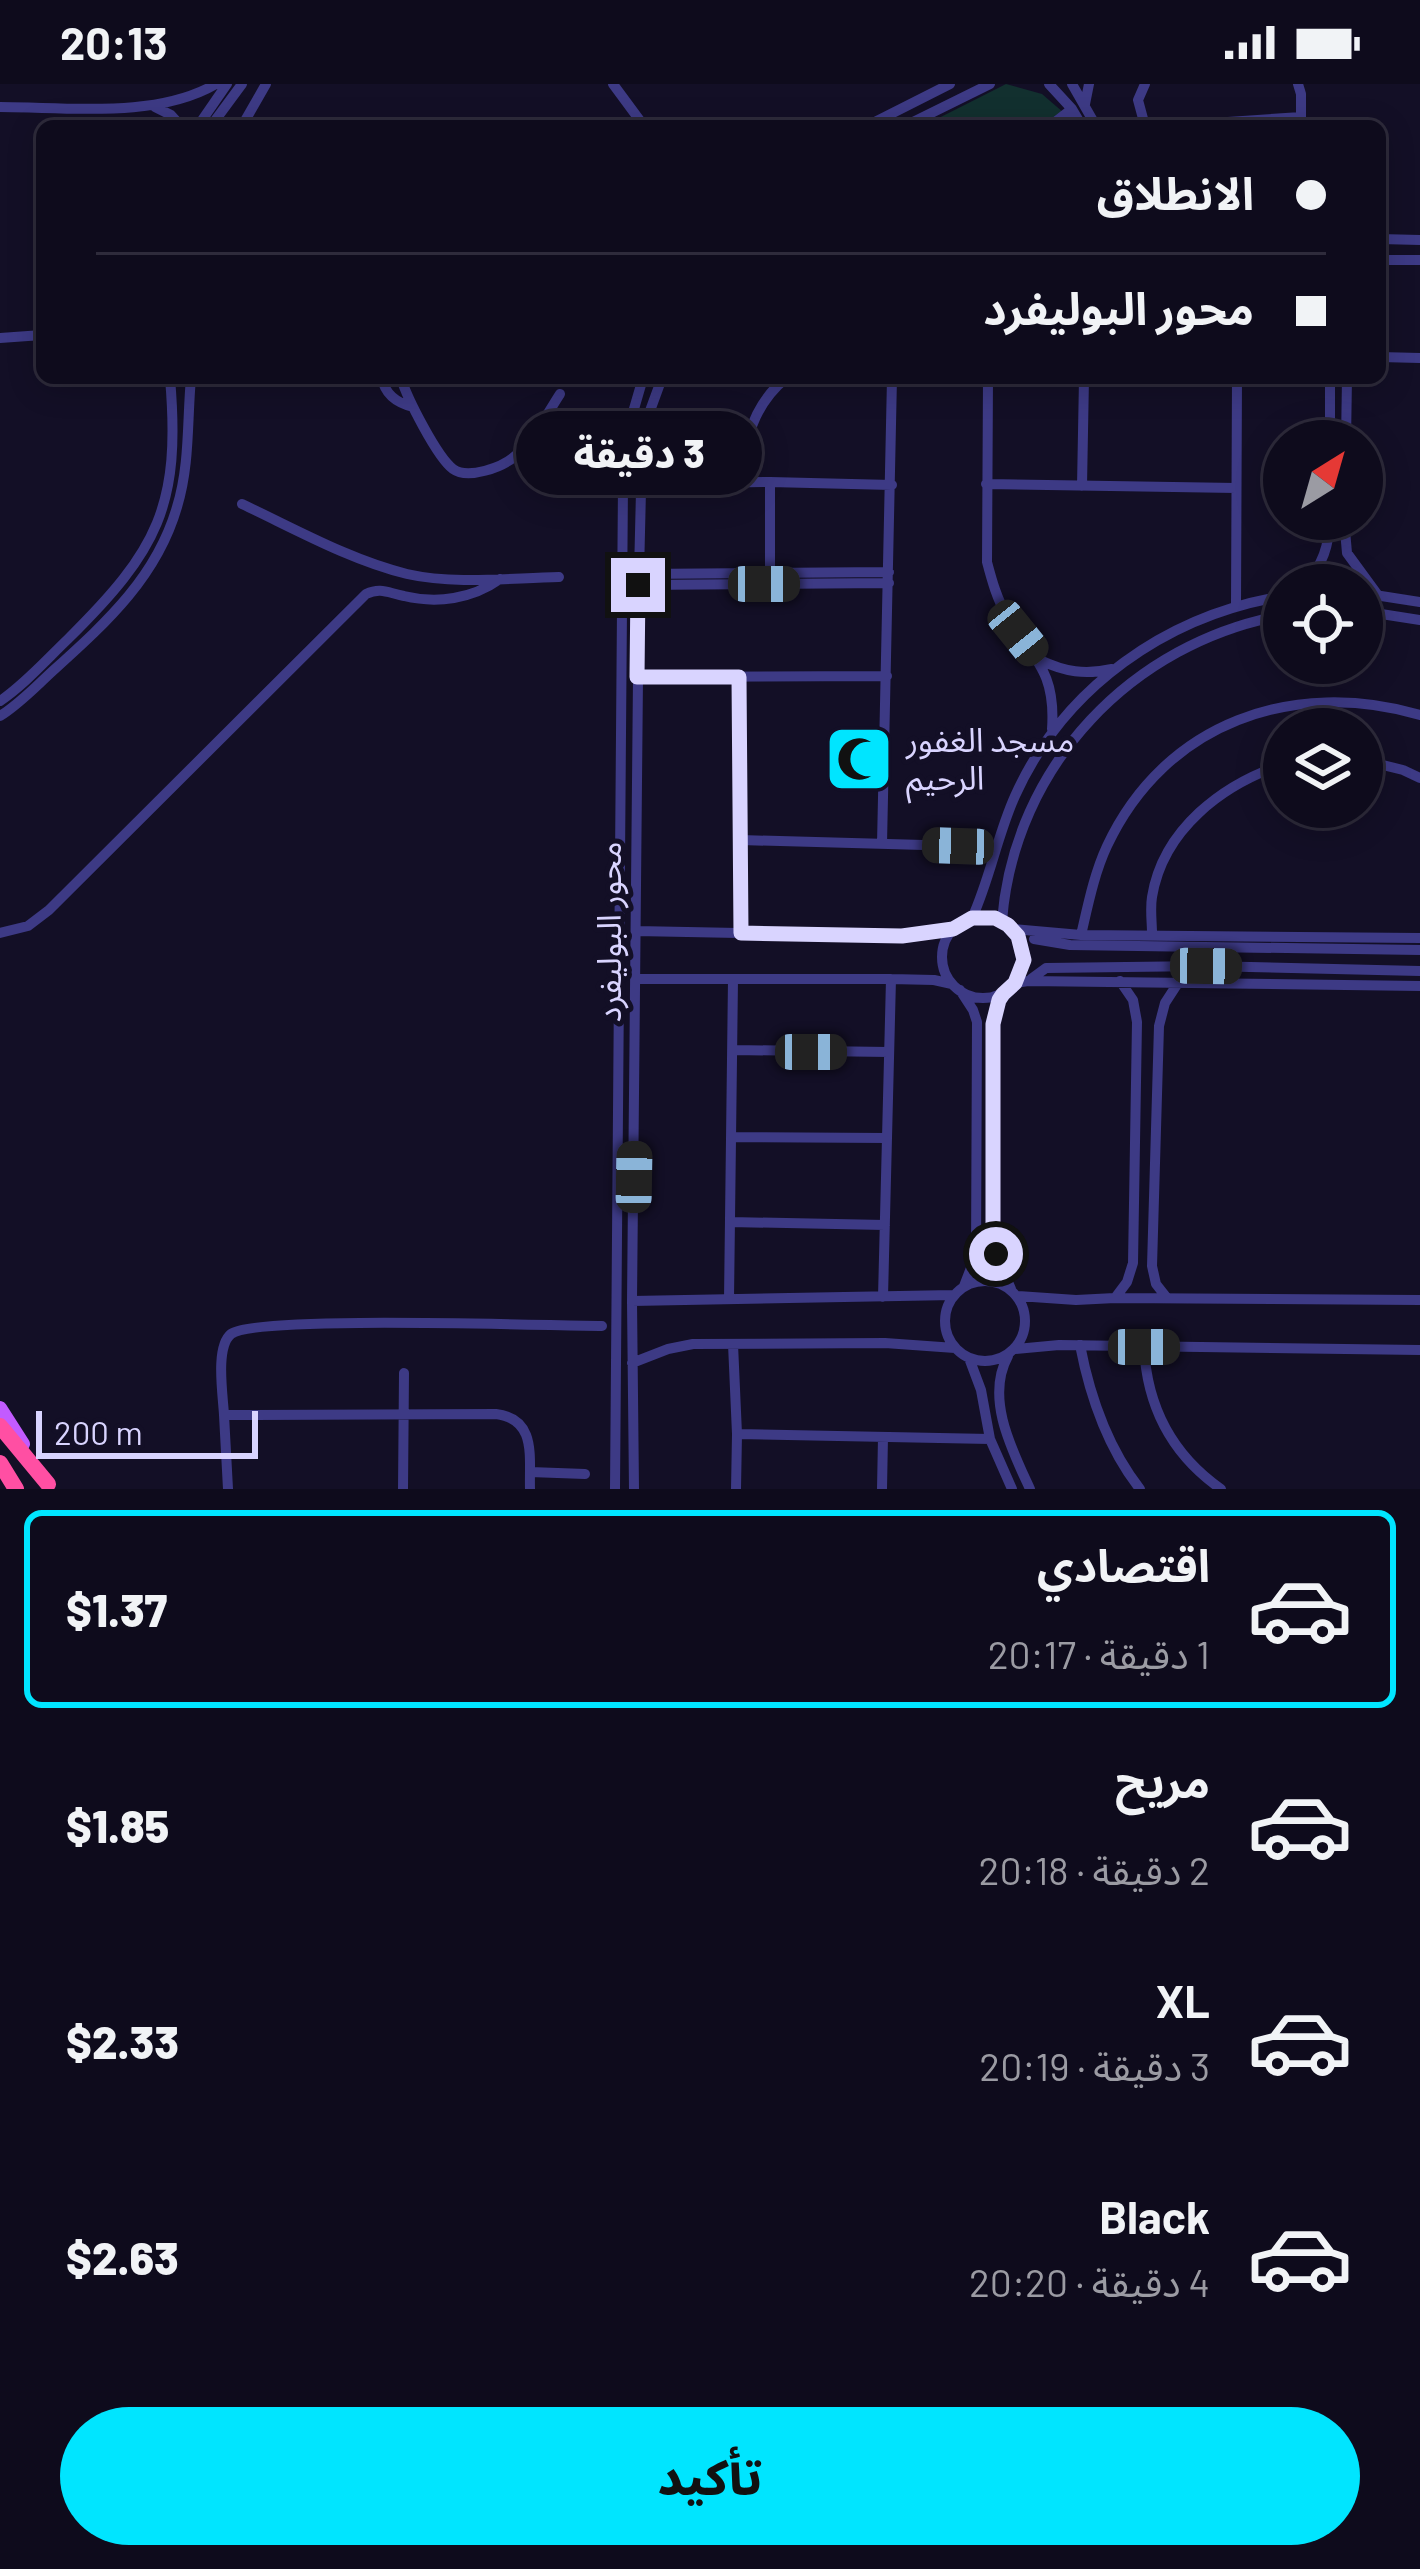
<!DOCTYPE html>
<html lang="ar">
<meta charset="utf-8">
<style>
body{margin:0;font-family:Barlow,"Noto Sans Arabic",sans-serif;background:#171425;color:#f1f3f6;direction:rtl;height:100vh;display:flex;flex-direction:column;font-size:45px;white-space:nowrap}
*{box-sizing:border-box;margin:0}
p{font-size:39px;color:#9b9ba3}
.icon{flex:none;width:66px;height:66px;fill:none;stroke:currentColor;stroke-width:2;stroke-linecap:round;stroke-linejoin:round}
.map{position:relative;height:1405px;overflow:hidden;direction:ltr}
.side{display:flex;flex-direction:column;background:#0e0b1c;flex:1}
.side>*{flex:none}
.guide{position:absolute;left:36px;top:36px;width:1350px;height:264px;border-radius:18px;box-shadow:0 6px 30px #0003,0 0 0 3px #2e2b3b;direction:rtl;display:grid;align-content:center;height:264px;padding:0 60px;background:#0e0b1c}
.needle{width:78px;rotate:37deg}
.fabs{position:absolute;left:1263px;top:336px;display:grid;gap:24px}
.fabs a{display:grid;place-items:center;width:120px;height:120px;border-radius:50%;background:#0e0b1c;box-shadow:0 6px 30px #0003,0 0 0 3px #2e2b3b;font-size:60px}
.scale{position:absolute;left:36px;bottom:30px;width:222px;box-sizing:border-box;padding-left:12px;border:6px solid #d9d4ff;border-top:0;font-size:33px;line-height:42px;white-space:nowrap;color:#d9d4ff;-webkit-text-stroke:9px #130f26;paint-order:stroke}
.end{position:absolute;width:54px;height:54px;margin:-27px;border:15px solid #d9d4ff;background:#111;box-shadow:0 0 0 6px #111}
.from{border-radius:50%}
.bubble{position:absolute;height:84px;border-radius:42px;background:#0e0b1c;box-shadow:0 6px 30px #0003,0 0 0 3px #2e2b3b;font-size:39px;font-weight:800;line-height:84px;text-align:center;direction:rtl}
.car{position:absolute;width:36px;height:72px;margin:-36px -18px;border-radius:15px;box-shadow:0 0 9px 3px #0007;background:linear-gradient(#222 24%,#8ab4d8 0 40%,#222 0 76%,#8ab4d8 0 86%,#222 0)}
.guide b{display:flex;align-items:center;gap:42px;height:114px;font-size:45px}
.guide b+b{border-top:3px solid #2e2b3b}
.guide i{width:30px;height:30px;background:#f1f3f6}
ul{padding:21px 0 0;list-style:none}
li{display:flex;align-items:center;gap:36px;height:198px;margin:0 24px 18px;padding:0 36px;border:6px solid transparent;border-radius:18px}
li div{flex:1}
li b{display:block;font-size:45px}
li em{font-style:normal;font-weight:800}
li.active{border-color:#00e5ff}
li>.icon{width:108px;height:108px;stroke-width:1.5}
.button{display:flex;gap:24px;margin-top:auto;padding:24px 60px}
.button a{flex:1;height:138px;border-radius:72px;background:#00e5ff;color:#111;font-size:48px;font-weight:800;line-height:138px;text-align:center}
.status{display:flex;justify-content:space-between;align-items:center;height:84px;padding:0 60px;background:#0e0b1c;direction:ltr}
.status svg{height:33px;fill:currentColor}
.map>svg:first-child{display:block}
.green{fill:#12302f}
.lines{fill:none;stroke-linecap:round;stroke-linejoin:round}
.minor{stroke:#3d3a85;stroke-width:10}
.major{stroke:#c25bff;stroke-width:14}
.highway{stroke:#ff4fa3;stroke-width:16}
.route{stroke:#d9d4ff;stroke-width:15}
.labels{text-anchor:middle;stroke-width:10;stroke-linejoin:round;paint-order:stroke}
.poi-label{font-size:33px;fill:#d9d4ff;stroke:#130f26;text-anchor:start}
.street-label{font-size:33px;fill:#d9d4ff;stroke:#130f26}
</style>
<div class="status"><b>20:13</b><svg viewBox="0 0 49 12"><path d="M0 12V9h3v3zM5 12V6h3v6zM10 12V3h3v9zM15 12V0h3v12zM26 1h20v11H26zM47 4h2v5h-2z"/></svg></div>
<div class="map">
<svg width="1420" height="1405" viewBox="0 0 1420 1405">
<rect width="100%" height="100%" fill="#130f26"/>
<path class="green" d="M1006 0 1042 10 1079 42H923Z"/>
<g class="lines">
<path class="minor" d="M613 0 644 42
M1049 0 1072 25 1082 42
M1072 0 1096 42
M1298 0 1301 10V42
M1085 20 1089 0
M0 23C68 23 156 35 216 0
M155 23 171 31 181 42
M198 42 227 0
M211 42 242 0
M242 42 266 0
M867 42 950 0
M905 42 990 0
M1050 42 1072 25
M1145 42 1138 16 1145 0
M1168 42 1301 33
M1380 155 1420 156
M1380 176H1420
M0 254 42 251
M1380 273 1420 274
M382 294C385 311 397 319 413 323
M401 294C407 314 437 373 453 385 468 396 503 383 515 372 534 356 547 330 560 310
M988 294 987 478C992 497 997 515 1007 532 1034 576 1056 587 1052 645
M1330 357V294
M1346 357 1347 294
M743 398C743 358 754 320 786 294
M641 400 770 398 892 401
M986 400 1236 404
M1082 402 1084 294
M242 420C295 445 350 476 407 490 456 501 509 494 559 493
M1344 435 1347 469 1377 510
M770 489V398
M639 490 889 488
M638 501 889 499
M1305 501C1323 480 1329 462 1330 435
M1362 509 1420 518
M1236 521 1237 294
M1362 527 1420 536
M1040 576C1065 588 1085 591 1112 585
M637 593 887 592
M739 593 741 849
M0 617C25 600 46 576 68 555 158 466 181 422 170 294
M0 632C21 619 38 600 56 584 108 537 157 492 177 423 190 381 187 337 191 294
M1362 676 1403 686 1420 694
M741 756 996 763
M882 760 892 294
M942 873a41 41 0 1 1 82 0a41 41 0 1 1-82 0Z
M972 834C990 795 997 752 1015 712 1064 603 1167 531 1284 512
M1002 837C1014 682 1132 558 1284 531
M1013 845 1081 851 1420 854
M636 847 902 852 953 845
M0 849 28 842 49 826 366 510C381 503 388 509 404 512 437 520 472 515 500 495
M1152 850C1152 838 1150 825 1152 813 1163 745 1223 700 1284 680
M1081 851C1088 821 1094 790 1107 762 1165 638 1294 594 1420 631
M1034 855 1070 861 1420 866
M636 895H891L934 896 952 900
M1031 895 1046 884 1206 882 1420 887
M1015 899 1028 897 1420 902
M960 906 973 926 977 938 976 1171 964 1202
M1003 910 994 931 992 950 993 1152 996 1170 1011 1205
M733 966 889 968
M733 1053 887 1054
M730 1138 885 1141
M945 1237a40 40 0 1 1 80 0a40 40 0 1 1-80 0Z
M1018 1212 1076 1216 1115 1214 1420 1216
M883 1213 891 895
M1115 1214 1127 1198 1133 1179 1137 938 1133 916 1120 897
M1167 1214 1156 1200 1152 1182 1159 942 1165 919 1178 899
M729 1215 733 895
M632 1217 954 1211
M733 1260 737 1350 736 1405
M1080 1261C1090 1313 1107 1363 1140 1405
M1144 1263C1147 1323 1171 1370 1221 1405
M1015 1265 1059 1261 1420 1266
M1008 1272C985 1314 1012 1366 1030 1405
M969 1274 981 1306 990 1355 1012 1405
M632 1279 668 1265 693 1260 885 1259 955 1264
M224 1331C223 1311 215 1263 231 1250 254 1231 552 1242 602 1242
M737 1350 990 1355
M530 1388 585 1390
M228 1405 224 1331 496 1330C537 1335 529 1373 530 1405
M403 1405 404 1289
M615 1405 623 399 629 342 643 294
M634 1405 632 1217 639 490 642 365 647 335 662 294
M882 1405 883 1353"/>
<path class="major" d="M0 1324 23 1360"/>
<path class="highway" d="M0 1342 48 1400
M0 1379 16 1405"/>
</g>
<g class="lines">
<path class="route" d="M638 501 637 593H739L741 849 902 852 953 845 972 834H995L1008 841 1018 852 1024 876 1015 899 1003 910 999 916 993 940V1152L996 1170"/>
</g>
<defs>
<symbol id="mosque-square" viewBox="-11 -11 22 22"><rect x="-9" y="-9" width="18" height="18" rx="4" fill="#00e5ff" stroke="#130f26"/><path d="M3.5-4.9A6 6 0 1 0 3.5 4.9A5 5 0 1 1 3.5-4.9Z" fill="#111"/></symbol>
</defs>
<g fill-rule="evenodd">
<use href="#mosque-square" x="821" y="637" width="76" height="76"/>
</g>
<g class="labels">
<g class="poi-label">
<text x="906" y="668">مسجد الغفور<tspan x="906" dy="38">الرحيم</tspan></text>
</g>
<g class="street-label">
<text transform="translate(609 848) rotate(-90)" y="12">محور البوليفرد</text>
</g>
</g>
</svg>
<div class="fabs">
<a><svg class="needle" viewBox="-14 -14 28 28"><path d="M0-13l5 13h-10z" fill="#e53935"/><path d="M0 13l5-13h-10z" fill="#9b9ba3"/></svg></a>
<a><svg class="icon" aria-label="locate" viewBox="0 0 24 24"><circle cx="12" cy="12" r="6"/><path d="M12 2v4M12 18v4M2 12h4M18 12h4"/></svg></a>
<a><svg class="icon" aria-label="layers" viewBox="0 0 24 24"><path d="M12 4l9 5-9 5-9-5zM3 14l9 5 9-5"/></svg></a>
</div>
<div class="scale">200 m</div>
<i class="end from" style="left:996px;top:1170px"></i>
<i class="end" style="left:638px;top:501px"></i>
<div class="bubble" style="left:516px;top:327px;width:246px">3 دقيقة</div>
<i class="car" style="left:764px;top:500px;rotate:90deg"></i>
<i class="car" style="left:1018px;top:549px;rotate:141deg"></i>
<i class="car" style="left:958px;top:762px;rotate:272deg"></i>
<i class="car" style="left:1206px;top:882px;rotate:91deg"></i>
<i class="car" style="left:811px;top:968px;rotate:90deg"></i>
<i class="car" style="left:634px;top:1093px;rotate:1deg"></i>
<i class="car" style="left:1144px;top:1263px;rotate:90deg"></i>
<div class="guide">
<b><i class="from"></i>الانطلاق</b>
<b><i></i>محور البوليفرد</b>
</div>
</div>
<section class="side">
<ul>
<li class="active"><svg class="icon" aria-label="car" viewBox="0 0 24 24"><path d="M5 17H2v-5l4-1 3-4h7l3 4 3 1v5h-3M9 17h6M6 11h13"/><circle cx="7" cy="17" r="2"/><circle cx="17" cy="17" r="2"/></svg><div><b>اقتصادي</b><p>1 دقيقة · 20:17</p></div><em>$1.37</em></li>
<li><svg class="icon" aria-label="car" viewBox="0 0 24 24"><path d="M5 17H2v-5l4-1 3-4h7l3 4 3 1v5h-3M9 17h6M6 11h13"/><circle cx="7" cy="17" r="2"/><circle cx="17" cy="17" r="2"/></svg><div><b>مريح</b><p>2 دقيقة · 20:18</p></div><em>$1.85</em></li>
<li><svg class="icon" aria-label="car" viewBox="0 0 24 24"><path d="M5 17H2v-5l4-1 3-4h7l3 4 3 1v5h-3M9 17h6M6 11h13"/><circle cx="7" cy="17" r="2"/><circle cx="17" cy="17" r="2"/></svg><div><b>XL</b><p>3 دقيقة · 20:19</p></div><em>$2.33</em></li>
<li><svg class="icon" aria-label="car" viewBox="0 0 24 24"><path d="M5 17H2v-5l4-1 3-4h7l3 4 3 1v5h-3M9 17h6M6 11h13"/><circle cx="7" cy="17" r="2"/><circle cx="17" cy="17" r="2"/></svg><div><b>Black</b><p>4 دقيقة · 20:20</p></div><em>$2.63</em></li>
</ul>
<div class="button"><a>تأكيد</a></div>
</section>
